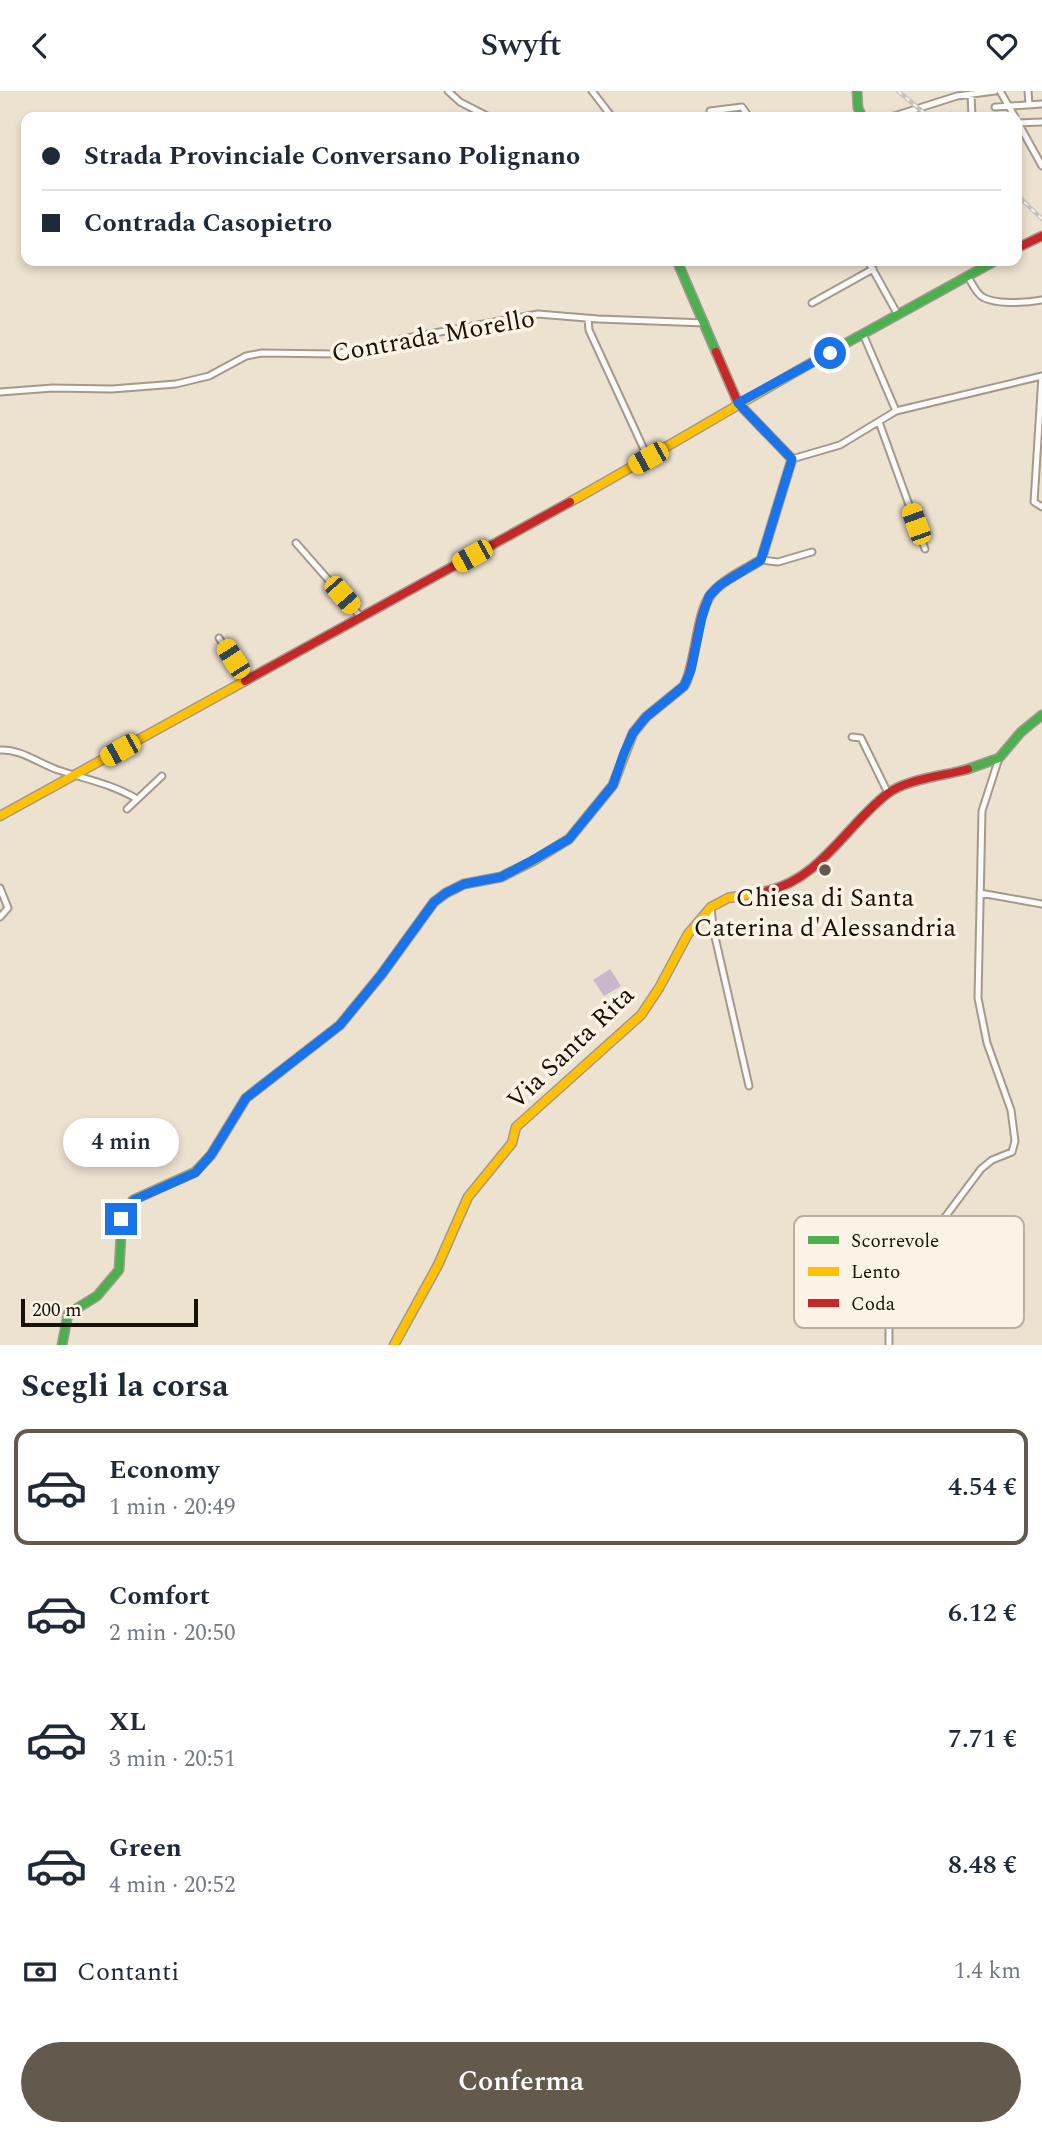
<!DOCTYPE html>
<html lang="it">
<meta charset="utf-8">
<style>
body{margin:0;font-family:Spectral,serif;background:#f6f6f7;color:#1f2937;height:100vh;display:flex;flex-direction:column;font-size:26px;white-space:nowrap}
*{box-sizing:border-box;margin:0}
p{font-size:23px;color:#747a83}
.icon{flex:none;width:38px;height:38px;fill:none;stroke:currentColor;stroke-width:2;stroke-linecap:round;stroke-linejoin:round}
.map{position:relative;height:1254px;overflow:hidden}
.details{display:flex;flex-direction:column;background:#fff;flex:1}
.details>*{flex:none}
.guide{position:absolute;left:21px;top:21px;width:1001px;height:154px;border-radius:14px;box-shadow:0 4px 10px #0003;display:grid;align-content:center;height:154px;padding:0 21px;background:#fff}
.scale{position:absolute;left:21px;bottom:18px;width:177px;box-sizing:border-box;padding-left:7px;border:4px solid #191206;border-top:0;font-size:19px;line-height:24px;white-space:nowrap;color:#191206;-webkit-text-stroke:5px #fcf3e6;paint-order:stroke}
.end{position:absolute;width:32px;height:32px;margin:-16px;border:9px solid #1a73e8;background:#fff;box-shadow:0 0 0 4px #fff}
.from{border-radius:50%}
.bubble{position:absolute;height:49px;border-radius:24px;background:#fff;box-shadow:0 4px 10px #0003;font-size:23px;font-weight:600;line-height:49px;text-align:center}
.car{position:absolute;width:21px;height:42px;margin:-21px -10px;border-radius:9px;box-shadow:0 0 5px 2px #0007;background:linear-gradient(#f5c518 24%,#345 0 40%,#f5c518 0 76%,#345 0 86%,#f5c518 0)}
.guide b{display:flex;align-items:center;gap:24px;height:66px;font-size:26px}
.guide b+b{border-top:2px solid #e0e1e3}
.guide i{width:18px;height:18px;background:#1f2937}
ul{padding:0;list-style:none}
li{display:flex;align-items:center;gap:21px;height:116px;margin:0 14px 10px;padding:0 7px;border:4px solid transparent;border-radius:14px}
li div{flex:1}
li b{display:block;font-size:26px}
li em{font-style:normal;font-weight:600}
li.on{border-color:#635a4d}
li>.icon{width:63px;height:63px;stroke-width:1.5}
h2{padding:0 21px;font-size:32px;line-height:84px}
.pay{display:flex;align-items:center;gap:18px;height:77px;padding:0 21px;font-size:26px}
.pay p{margin-inline-start:auto}
.action{display:flex;gap:14px;margin-top:auto;padding:14px 21px}
.action a{flex:1;height:80px;border-radius:42px;background:#635a4d;color:#fff;font-size:28px;font-weight:600;line-height:80px;text-align:center}
header{display:flex;justify-content:space-between;align-items:center;height:91px;padding:0 21px;background:#fff;font-size:32px;font-weight:600}
.map>svg:first-child{display:block}
.water{fill:#cbb7cd}
.lines{fill:none;stroke-linecap:round;stroke-linejoin:round}
.street-casing{stroke:#a39a8d;stroke-width:9}
.fast-casing{stroke:#a39a8d;stroke-width:11}
.slow-casing{stroke:#a39a8d;stroke-width:11}
.jam-casing{stroke:#a39a8d;stroke-width:11}
.street{stroke:#fcfaf8;stroke-width:5}
.fast{stroke:#4caf50;stroke-width:8}
.slow{stroke:#ffc107;stroke-width:8}
.jam{stroke:#c62828;stroke-width:8}
.rail-casing{stroke:#c6c2bd;stroke-width:4.5}
.rail{stroke:#fcf3e6;stroke-width:2;stroke-dasharray:5;stroke-linecap:butt}
.route{stroke:#1a73e8;stroke-width:9}
.poi-dot{fill:#635a4d;stroke:#fcf3e6;stroke-width:2.5}
.labels{text-anchor:middle;stroke-width:7;stroke-linejoin:round;paint-order:stroke}
.street-label{font-size:26px;fill:#191206;stroke:#fcf3e6}
.poi-label{font-size:26px;fill:#191206;stroke:#fcf3e6}
.key{fill:#fcf3e6;stroke:#b8b0a3;stroke-width:2}
.key-label{font-size:19px;fill:#191206}
</style>
<header><svg class="icon" aria-label="back" viewBox="0 0 24 24"><path d="M15 5l-7 7 7 7"/></svg>Swyft<svg class="icon" aria-label="heart" viewBox="0 0 24 24"><path d="M12 20l-8-8c-3-5 5-10 8-4 3-6 11-1 8 4z"/></svg></header>
<div class="map">
<svg width="1042" height="1254" viewBox="0 0 1042 1254">
<rect width="100%" height="100%" fill="#ede1d0"/>
<path class="water" d="M610 878 621 895 604 905 593 889Z"/>
<g class="lines">
<defs>
<path id="street" d="M448 0 460 11 489 26
M592 0 612 26
M1000 0 1015 26
M1028 0 1029 14
M971 3 972 26
M995 16 1042 13
M710 20 742 16 749 26
M891 26 957 5 995 0
M1017 30 1042 75
M1017 32 1042 31
M868 170 898 224
M968 186C972 192 975 200 981 205 993 214 1027 212 1042 209
M812 212 873 178
M588 228 589 239 648 367
M863 243 896 320
M1042 285 1034 411 1042 416
M0 301 53 297 112 298 176 293 209 285 246 265 262 262 336 263 396 249 538 223 598 228 705 232
M879 331 925 458
M792 368 840 354 896 320 1042 285
M296 452 361 526
M761 469 778 471 812 461
M219 547 247 590
M852 646 861 647 888 702
M0 659C21 658 38 672 58 679 85 688 112 693 137 708
M127 718 162 685
M0 797 8 817 0 826
M980 802 1042 813
M711 816 713 837 749 995
M889 1254V1205L895 1193 981 1078 992 1069 1012 1061 1015 1050 1011 1019 987 952 978 907 982 720 999 667"/>
<path id="fast" d="M857 0 858 17 862 26
M677 170 716 261
M841 255 995 170
M968 678 999 667 1021 641 1042 624
M62 1254 68 1223 97 1205 119 1179 122 1128 133 1109 195 1081 211 1064 246 1007 340 934 353 918"/>
<path id="slow" d="M570 411C661 360 750 306 841 255
M0 725 245 590
M353 918 381 884 434 811 446 802 464 793 501 786 533 770 569 748 613 694 633 642 646 626 684 595 686 591
M394 1254 438 1174 468 1106 512 1052 516 1036 641 924 659 897 688 843 711 816 728 807 767 800"/>
<path id="jam" d="M1017 157 1042 145
M245 590 570 411
M686 591C696 568 697 520 712 502 724 488 745 479 761 469L792 368 738 312 716 261
M767 800C820 788 846 735 887 703 906 688 944 685 968 678"/>
</defs>
<use href="#street" class="street-casing"/>
<use href="#fast" class="fast-casing"/>
<use href="#slow" class="slow-casing"/>
<use href="#jam" class="jam-casing"/>
<use href="#street" class="street"/>
<use href="#fast" class="fast"/>
<use href="#slow" class="slow"/>
<use href="#jam" class="jam"/>
<defs>
<path id="rail" d="M898 0 929 26
M1017 104 1042 128"/>
</defs>
<use href="#rail" class="rail-casing"/>
<use href="#rail" class="rail"/>
</g>
<g class="lines">
<path class="route" d="M121 1128 134 1109 195 1082 211 1064 246 1007 340 934 381 884 434 811 446 802 464 793 501 786 533 769 569 748 613 694 624 662 633 642 646 626 684 595 691 579 702 526 709 505 720 494 761 469 792 368 738 312 830 262"/>
</g>
<circle class="poi-dot" cx="825" cy="779" r="7"/>
<g class="labels">
<g class="street-label">
<text transform="translate(433 244) rotate(-10)" y="9">Contrada Morello</text>
<text transform="translate(570 956) rotate(-44)" y="9">Via Santa Rita</text>
</g>
<g class="poi-label">
<text x="825" y="815">Chiesa di Santa<tspan x="825" dy="30">Caterina d'Alessandria</tspan></text>
</g>
</g>
<rect x="794" y="1125" width="230" height="112" rx="10" class="key"/>
<rect x="808" y="1145" width="31" height="8" fill="#4caf50"/>
<rect x="808" y="1176" width="31" height="9" fill="#ffc107"/>
<rect x="808" y="1208" width="31" height="8" fill="#c62828"/>
<g class="key-label">
<text x="851" y="1156">Scorrevole</text>
<text x="851" y="1187">Lento</text>
<text x="851" y="1219">Coda</text>
</g>
</svg>
<div class="scale">200 m</div>
<i class="end from" style="left:830px;top:262px"></i>
<i class="end" style="left:121px;top:1128px"></i>
<div class="bubble" style="left:63px;top:1027px;width:116px">4 min</div>
<i class="car" style="left:648px;top:367px;rotate:241deg"></i>
<i class="car" style="left:916px;top:433px;rotate:340deg"></i>
<i class="car" style="left:472px;top:465px;rotate:241deg"></i>
<i class="car" style="left:342px;top:504px;rotate:139deg"></i>
<i class="car" style="left:233px;top:568px;rotate:327deg"></i>
<i class="car" style="left:120px;top:659px;rotate:241deg"></i>
<div class="guide">
<b><i class="from"></i>Strada Provinciale Conversano Polignano</b>
<b><i></i>Contrada Casopietro</b>
</div>
</div>
<section class="details">
<h2>Scegli la corsa</h2>
<ul>
<li class="on"><svg class="icon" aria-label="car" viewBox="0 0 24 24"><path d="M5 17H2v-5l4-1 3-4h7l3 4 3 1v5h-3M9 17h6M6 11h13"/><circle cx="7" cy="17" r="2"/><circle cx="17" cy="17" r="2"/></svg><div><b>Economy</b><p>1 min · 20:49</p></div><em>4.54 €</em></li>
<li><svg class="icon" aria-label="car" viewBox="0 0 24 24"><path d="M5 17H2v-5l4-1 3-4h7l3 4 3 1v5h-3M9 17h6M6 11h13"/><circle cx="7" cy="17" r="2"/><circle cx="17" cy="17" r="2"/></svg><div><b>Comfort</b><p>2 min · 20:50</p></div><em>6.12 €</em></li>
<li><svg class="icon" aria-label="car" viewBox="0 0 24 24"><path d="M5 17H2v-5l4-1 3-4h7l3 4 3 1v5h-3M9 17h6M6 11h13"/><circle cx="7" cy="17" r="2"/><circle cx="17" cy="17" r="2"/></svg><div><b>XL</b><p>3 min · 20:51</p></div><em>7.71 €</em></li>
<li><svg class="icon" aria-label="car" viewBox="0 0 24 24"><path d="M5 17H2v-5l4-1 3-4h7l3 4 3 1v5h-3M9 17h6M6 11h13"/><circle cx="7" cy="17" r="2"/><circle cx="17" cy="17" r="2"/></svg><div><b>Green</b><p>4 min · 20:52</p></div><em>8.48 €</em></li>
</ul>
<div class="pay"><svg class="icon" aria-label="cash" viewBox="0 0 24 24"><path d="M3 7h18v10H3z"/><circle cx="12" cy="12" r="2"/></svg>Contanti<p>1.4 km</p></div>
<div class="action"><a>Conferma</a></div>
</section>
